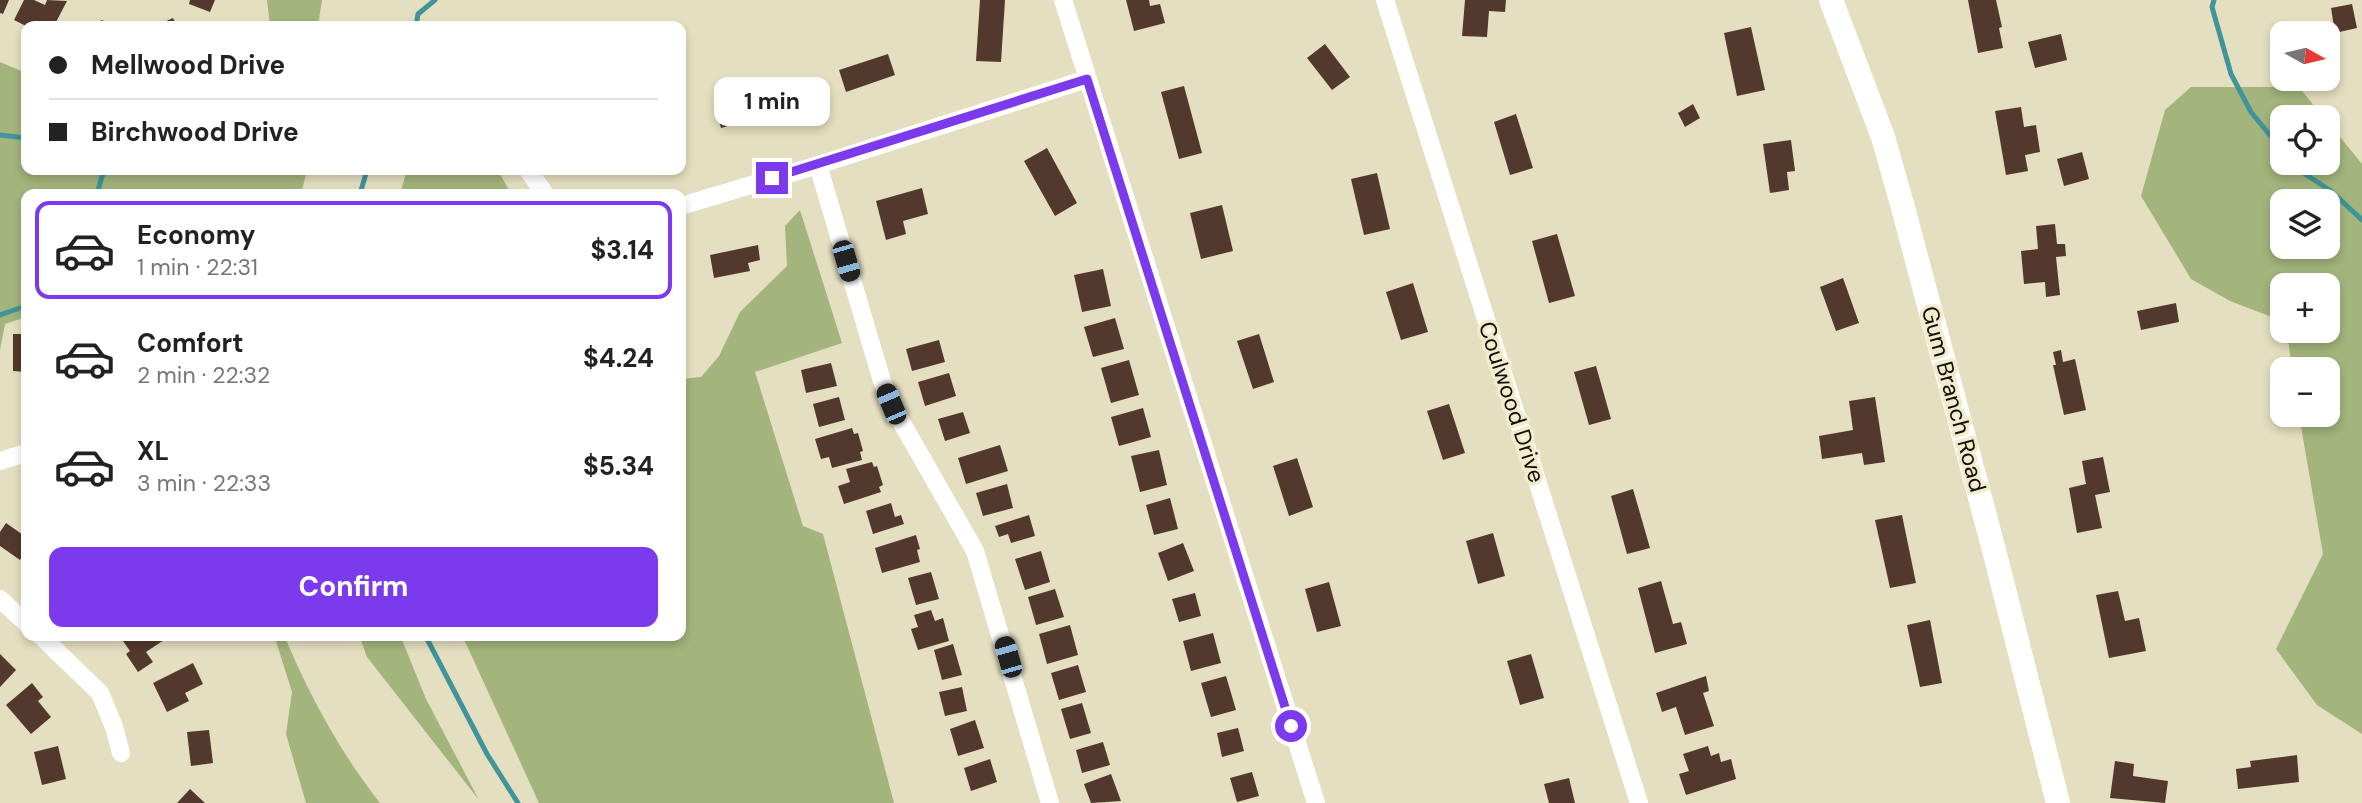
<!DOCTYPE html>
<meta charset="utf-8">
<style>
body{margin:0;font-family:"DM Sans",sans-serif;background:#f2f2f2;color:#222;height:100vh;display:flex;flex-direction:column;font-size:26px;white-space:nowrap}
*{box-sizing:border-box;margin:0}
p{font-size:23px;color:#767676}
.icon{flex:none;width:38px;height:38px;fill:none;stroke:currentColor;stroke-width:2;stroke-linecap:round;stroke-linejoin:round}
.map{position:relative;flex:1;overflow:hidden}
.details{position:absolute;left:21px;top:189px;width:665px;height:452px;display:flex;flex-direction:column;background:#fff;border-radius:14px;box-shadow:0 4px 10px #0003}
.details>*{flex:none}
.top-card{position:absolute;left:21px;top:21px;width:665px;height:154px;border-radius:14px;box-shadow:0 4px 10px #0003;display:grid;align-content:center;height:154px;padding:0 28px;background:#fff}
.needle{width:46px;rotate:98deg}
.tools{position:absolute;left:2270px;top:21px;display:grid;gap:14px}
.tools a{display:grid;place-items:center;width:70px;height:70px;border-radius:14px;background:#fff;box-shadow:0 4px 10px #0003;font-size:35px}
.end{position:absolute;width:32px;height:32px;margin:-16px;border:9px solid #7c3aed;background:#fff;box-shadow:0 0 0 4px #fff}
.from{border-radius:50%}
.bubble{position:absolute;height:49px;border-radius:14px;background:#fff;box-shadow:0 4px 10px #0003;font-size:23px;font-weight:700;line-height:49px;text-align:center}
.car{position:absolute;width:21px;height:42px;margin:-21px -10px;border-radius:9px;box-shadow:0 0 5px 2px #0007;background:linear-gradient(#222 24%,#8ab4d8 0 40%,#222 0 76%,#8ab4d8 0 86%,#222 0)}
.top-card b{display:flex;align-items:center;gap:24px;height:66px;font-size:26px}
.top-card b+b{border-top:2px solid #e0e0e0}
.top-card i{width:18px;height:18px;background:#222}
ul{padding:12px 0 0;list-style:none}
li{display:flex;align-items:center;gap:21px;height:98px;margin:0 14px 10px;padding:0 14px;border:4px solid transparent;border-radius:14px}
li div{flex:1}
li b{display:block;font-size:26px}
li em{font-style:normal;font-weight:700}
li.active{border-color:#7c3aed}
li>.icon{width:63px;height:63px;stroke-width:1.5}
.button{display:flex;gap:14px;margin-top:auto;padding:14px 28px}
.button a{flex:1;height:80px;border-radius:14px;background:#7c3aed;color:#fff;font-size:28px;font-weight:700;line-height:80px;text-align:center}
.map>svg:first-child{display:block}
.green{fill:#a3b47c;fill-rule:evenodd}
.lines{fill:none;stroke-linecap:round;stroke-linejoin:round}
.stream{stroke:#40949a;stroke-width:5}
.building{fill:#53392d}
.street{stroke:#fff;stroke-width:18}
.secondary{stroke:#fff;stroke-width:24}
.route{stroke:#7c3aed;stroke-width:9}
.labels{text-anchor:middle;stroke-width:7;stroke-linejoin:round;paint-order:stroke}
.street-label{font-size:23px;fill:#0f0d04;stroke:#f1eccd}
</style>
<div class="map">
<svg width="2362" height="803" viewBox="0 0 2362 803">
<rect width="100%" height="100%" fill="#e4dfc0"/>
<path class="green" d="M267 0H322L318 26H270Z
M0 62 26 73V170H307L301 194H26V317L5 324 0 350Z
M2191 87H2299L2323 117H2282V163H2328V122L2362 164V734L2317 705 2276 649 2323 554 2299 415H2328V369H2292L2287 331H2328V285H2282V321L2230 301 2191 279 2141 196 2165 110ZM2328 201V247H2282V201Z
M407 170H498L511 194H400Z
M800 210 842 343 755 372 803 526 823 534 894 803H539L462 635H681V379L701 377 719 356 740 312 787 266 785 226Z
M274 635H284C309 695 340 752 380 803H306L286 734 292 692Z
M359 635H400L426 699 479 800 367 657Z"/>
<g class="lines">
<path class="stream" d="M2214 0 2212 7 2231 74 2251 112 2282 150
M416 26 418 14 435 0
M0 135 26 138
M2293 163 2302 172 2331 191 2362 220
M97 194 102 176 106 170
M360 194 367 170
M0 315 26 306
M425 635 487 754 518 803"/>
</g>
<path class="building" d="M0 0H9L3 14 0 13Z
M24 0H34L45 5 47 0 67 1 54 26H26L14 20Z
M190 0H215L210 12 189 4Z
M980 0H1005L1001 62 976 61Z
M1126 0H1149L1150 6 1160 4 1165 23 1134 31Z
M1465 0H1506L1505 12 1489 11 1487 37 1462 36Z
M1968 0H1996L2002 27 1999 28 2003 48 1978 53Z
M2352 4 2357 28 2335 33 2331 8Z
M173 18 177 26H155Z
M101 20 120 26H99Z
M1751 27 1765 90 1737 96 1724 33Z
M2061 34 2067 60 2035 68 2028 42Z
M1325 44 1350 77 1332 90 1307 58Z
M888 54 895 75 846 92 839 70Z
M1184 86 1202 153 1179 159 1161 92Z
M776 88 783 110 721 128 715 106Z
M1693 104 1700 118 1685 127 1678 113Z
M2021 107 2024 127 2036 125 2040 152 2025 155 2028 171 2006 175 1995 111Z
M1516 114 1533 168 1510 175 1494 122Z
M1791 140 1795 171 1787 172 1789 190 1770 193 1763 144Z
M1047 148 1077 203 1055 216 1024 161Z
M2082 152 2089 179 2064 186 2057 159Z
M1377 173 1390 229 1364 235 1351 179Z
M922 188 928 214 903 221 906 234 886 240 876 201Z
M1222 205 1233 251 1201 259 1190 213Z
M2055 224 2057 244H2065L2066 256 2056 257 2060 295 2046 297 2045 282 2024 284 2021 251 2038 249 2036 226Z
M1557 234 1575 296 1549 303 1532 241Z
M758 245 760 260 748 263 750 271 714 278 710 255Z
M1103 269 1111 306 1082 312 1074 275Z
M1843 278 1859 323 1836 331 1820 287Z
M1413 283 1428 332 1401 340 1386 292Z
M2176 303 2179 322 2141 330 2137 311Z
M1115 318 1124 349 1093 357 1084 327Z
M13 334H26V372L13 371Z
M1259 334 1274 382 1253 389 1237 341Z
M939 340 945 362 912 371 906 349Z
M2061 350 2063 362 2075 359 2086 410 2064 415 2053 365H2056L2053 352Z
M1129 360 1139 395 1111 403 1101 368Z
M831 363 837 386 806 393 801 370Z
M1596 366 1611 419 1589 425 1574 372Z
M949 373 956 396 925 406 918 382Z
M839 397 845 420 819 427 813 404Z
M1875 397 1885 462 1864 465 1862 453 1822 459 1819 436 1853 430 1849 401Z
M1449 404 1465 453 1443 460 1427 411Z
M1143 408 1151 437 1119 446 1111 417Z
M963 412 970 433 945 441 938 419Z
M852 428 854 434 858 433 863 451 860 452 862 460 832 468 829 457 821 459 815 439Z
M1000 445 1008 471 966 484 958 458Z
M1159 450 1167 485 1140 492 1131 456Z
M2103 457 2110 492 2095 495 2102 528 2077 533 2069 488 2086 484 2082 461Z
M1297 458 1313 507 1289 516 1273 466Z
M872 462 874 467 877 466 883 485 879 487 881 492 844 504 838 486 850 482 846 469Z
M1007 484 1013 508 983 516 976 493Z
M1633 489 1650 548 1627 554 1611 496Z
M1170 498 1178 529 1154 535 1146 505Z
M891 503 895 517 901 515 904 524 873 534 866 511Z
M1029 515 1035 536 1011 543 1008 534 999 537 995 526Z
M1902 515 1916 583 1890 588 1875 520Z
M6 523 26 537V551L20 560 0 546V532Z
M1493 533 1505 576 1478 584 1466 541Z
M916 535 920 549 917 550 920 562 882 573 875 548Z
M1183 543 1194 571 1168 581 1158 553Z
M1041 551 1050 582 1025 590 1015 559Z
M931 572 939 599 916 605 908 578Z
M1661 581 1673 624 1681 622 1687 644 1655 653 1638 588Z
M1329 582 1341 626 1317 632 1305 589Z
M1055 589 1064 617 1036 625 1028 597Z
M2118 591 2125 621 2139 618 2146 651 2109 658 2096 595Z
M1195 593 1201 616 1179 622 1172 599Z
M931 610 935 621 943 618 949 641 918 650 911 629 918 627 914 615Z
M1930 620 1942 683 1920 687 1907 625Z
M1070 625 1078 655 1047 664 1039 634Z
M1213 633 1221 663 1191 671 1183 641Z
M131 635H165L167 638 146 652 153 662 138 672 126 654 130 651 123 641Z
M953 644 962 675 942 680 934 650Z
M0 654 16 670 0 687Z
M1531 654 1544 698 1520 705 1507 661Z
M193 663 203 684 185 693 189 701 167 712 153 683Z
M1078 665 1086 692 1059 700 1051 673Z
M1226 676 1236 710 1211 717 1201 683Z
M1706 676 1709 691 1703 693 1714 726 1685 735 1676 707 1662 712 1656 693Z
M32 683 43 697 38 701 51 717 31 734 6 705Z
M962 687 967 711 945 716 939 692Z
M1082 703 1091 733 1070 739 1061 709Z
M975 720 984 748 958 756 950 729Z
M1238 728 1244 751 1222 757 1217 733Z
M209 730 213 763 191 766 187 732Z
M1103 742 1110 765 1082 773 1076 750Z
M58 746 66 779 42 785 34 752Z
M1708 746 1711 756 1719 753 1721 762 1731 759 1736 779 1686 795 1679 774 1689 771 1683 754Z
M2297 755 2299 782 2238 789 2236 769 2251 767 2250 761Z
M990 759 997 782 971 791 964 768Z
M2115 761 2134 764 2133 776 2168 781 2165 803 2110 798Z
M1252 772 1259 796 1237 802 1230 778Z
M1111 774 1121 801 1091 803 1084 784Z
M1569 778 1575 803H1549L1544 784Z
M190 789 205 803H177Z"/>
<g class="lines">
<path class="street" d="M1063 0 1316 803
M1385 0 1639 803
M818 165 882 381 891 404 975 551 1050 803
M528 170 545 194
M681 206 818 165 1087 79
M0 461 26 453
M0 599 26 623
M40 635 100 693 114 727 121 753"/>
<path class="secondary" d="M1831 0 1883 137 1902 204 1995 554 2058 803"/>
</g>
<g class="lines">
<path class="route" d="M772 178 1087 79 1291 726"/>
</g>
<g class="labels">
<g class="street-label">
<text transform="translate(1954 399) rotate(75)" y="8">Gum Branch Road</text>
<text transform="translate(1512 402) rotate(72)" y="8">Coulwood Drive</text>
</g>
</g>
</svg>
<div class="tools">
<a><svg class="needle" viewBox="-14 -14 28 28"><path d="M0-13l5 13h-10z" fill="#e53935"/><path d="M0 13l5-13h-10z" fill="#767676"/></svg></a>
<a><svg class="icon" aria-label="locate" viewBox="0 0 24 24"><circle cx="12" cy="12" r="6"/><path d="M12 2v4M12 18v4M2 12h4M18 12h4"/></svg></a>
<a><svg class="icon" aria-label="layers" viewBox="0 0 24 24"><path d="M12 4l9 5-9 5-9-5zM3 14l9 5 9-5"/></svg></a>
<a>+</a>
<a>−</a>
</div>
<i class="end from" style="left:1291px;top:726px"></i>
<i class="end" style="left:772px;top:178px"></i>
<div class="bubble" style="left:714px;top:77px;width:116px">1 min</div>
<i class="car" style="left:846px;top:261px;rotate:164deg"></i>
<i class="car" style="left:891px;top:404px;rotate:337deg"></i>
<i class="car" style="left:1008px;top:657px;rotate:344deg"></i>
<div class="top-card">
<b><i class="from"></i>Mellwood Drive</b>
<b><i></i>Birchwood Drive</b>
</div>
<section class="details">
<ul>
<li class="active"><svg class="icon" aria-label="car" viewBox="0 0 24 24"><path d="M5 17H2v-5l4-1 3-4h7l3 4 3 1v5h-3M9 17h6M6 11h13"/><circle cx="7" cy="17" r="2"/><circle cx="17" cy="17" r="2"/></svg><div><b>Economy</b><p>1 min · 22:31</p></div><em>$3.14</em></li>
<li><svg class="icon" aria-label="car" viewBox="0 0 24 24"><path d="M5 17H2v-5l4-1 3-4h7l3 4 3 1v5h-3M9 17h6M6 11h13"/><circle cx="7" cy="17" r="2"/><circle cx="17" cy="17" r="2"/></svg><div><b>Comfort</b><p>2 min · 22:32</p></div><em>$4.24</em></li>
<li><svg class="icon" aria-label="car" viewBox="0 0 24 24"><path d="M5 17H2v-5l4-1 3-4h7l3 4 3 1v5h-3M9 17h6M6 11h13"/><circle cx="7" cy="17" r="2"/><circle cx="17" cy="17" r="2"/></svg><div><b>XL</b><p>3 min · 22:33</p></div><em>$5.34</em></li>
</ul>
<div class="button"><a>Confirm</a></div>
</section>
</div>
